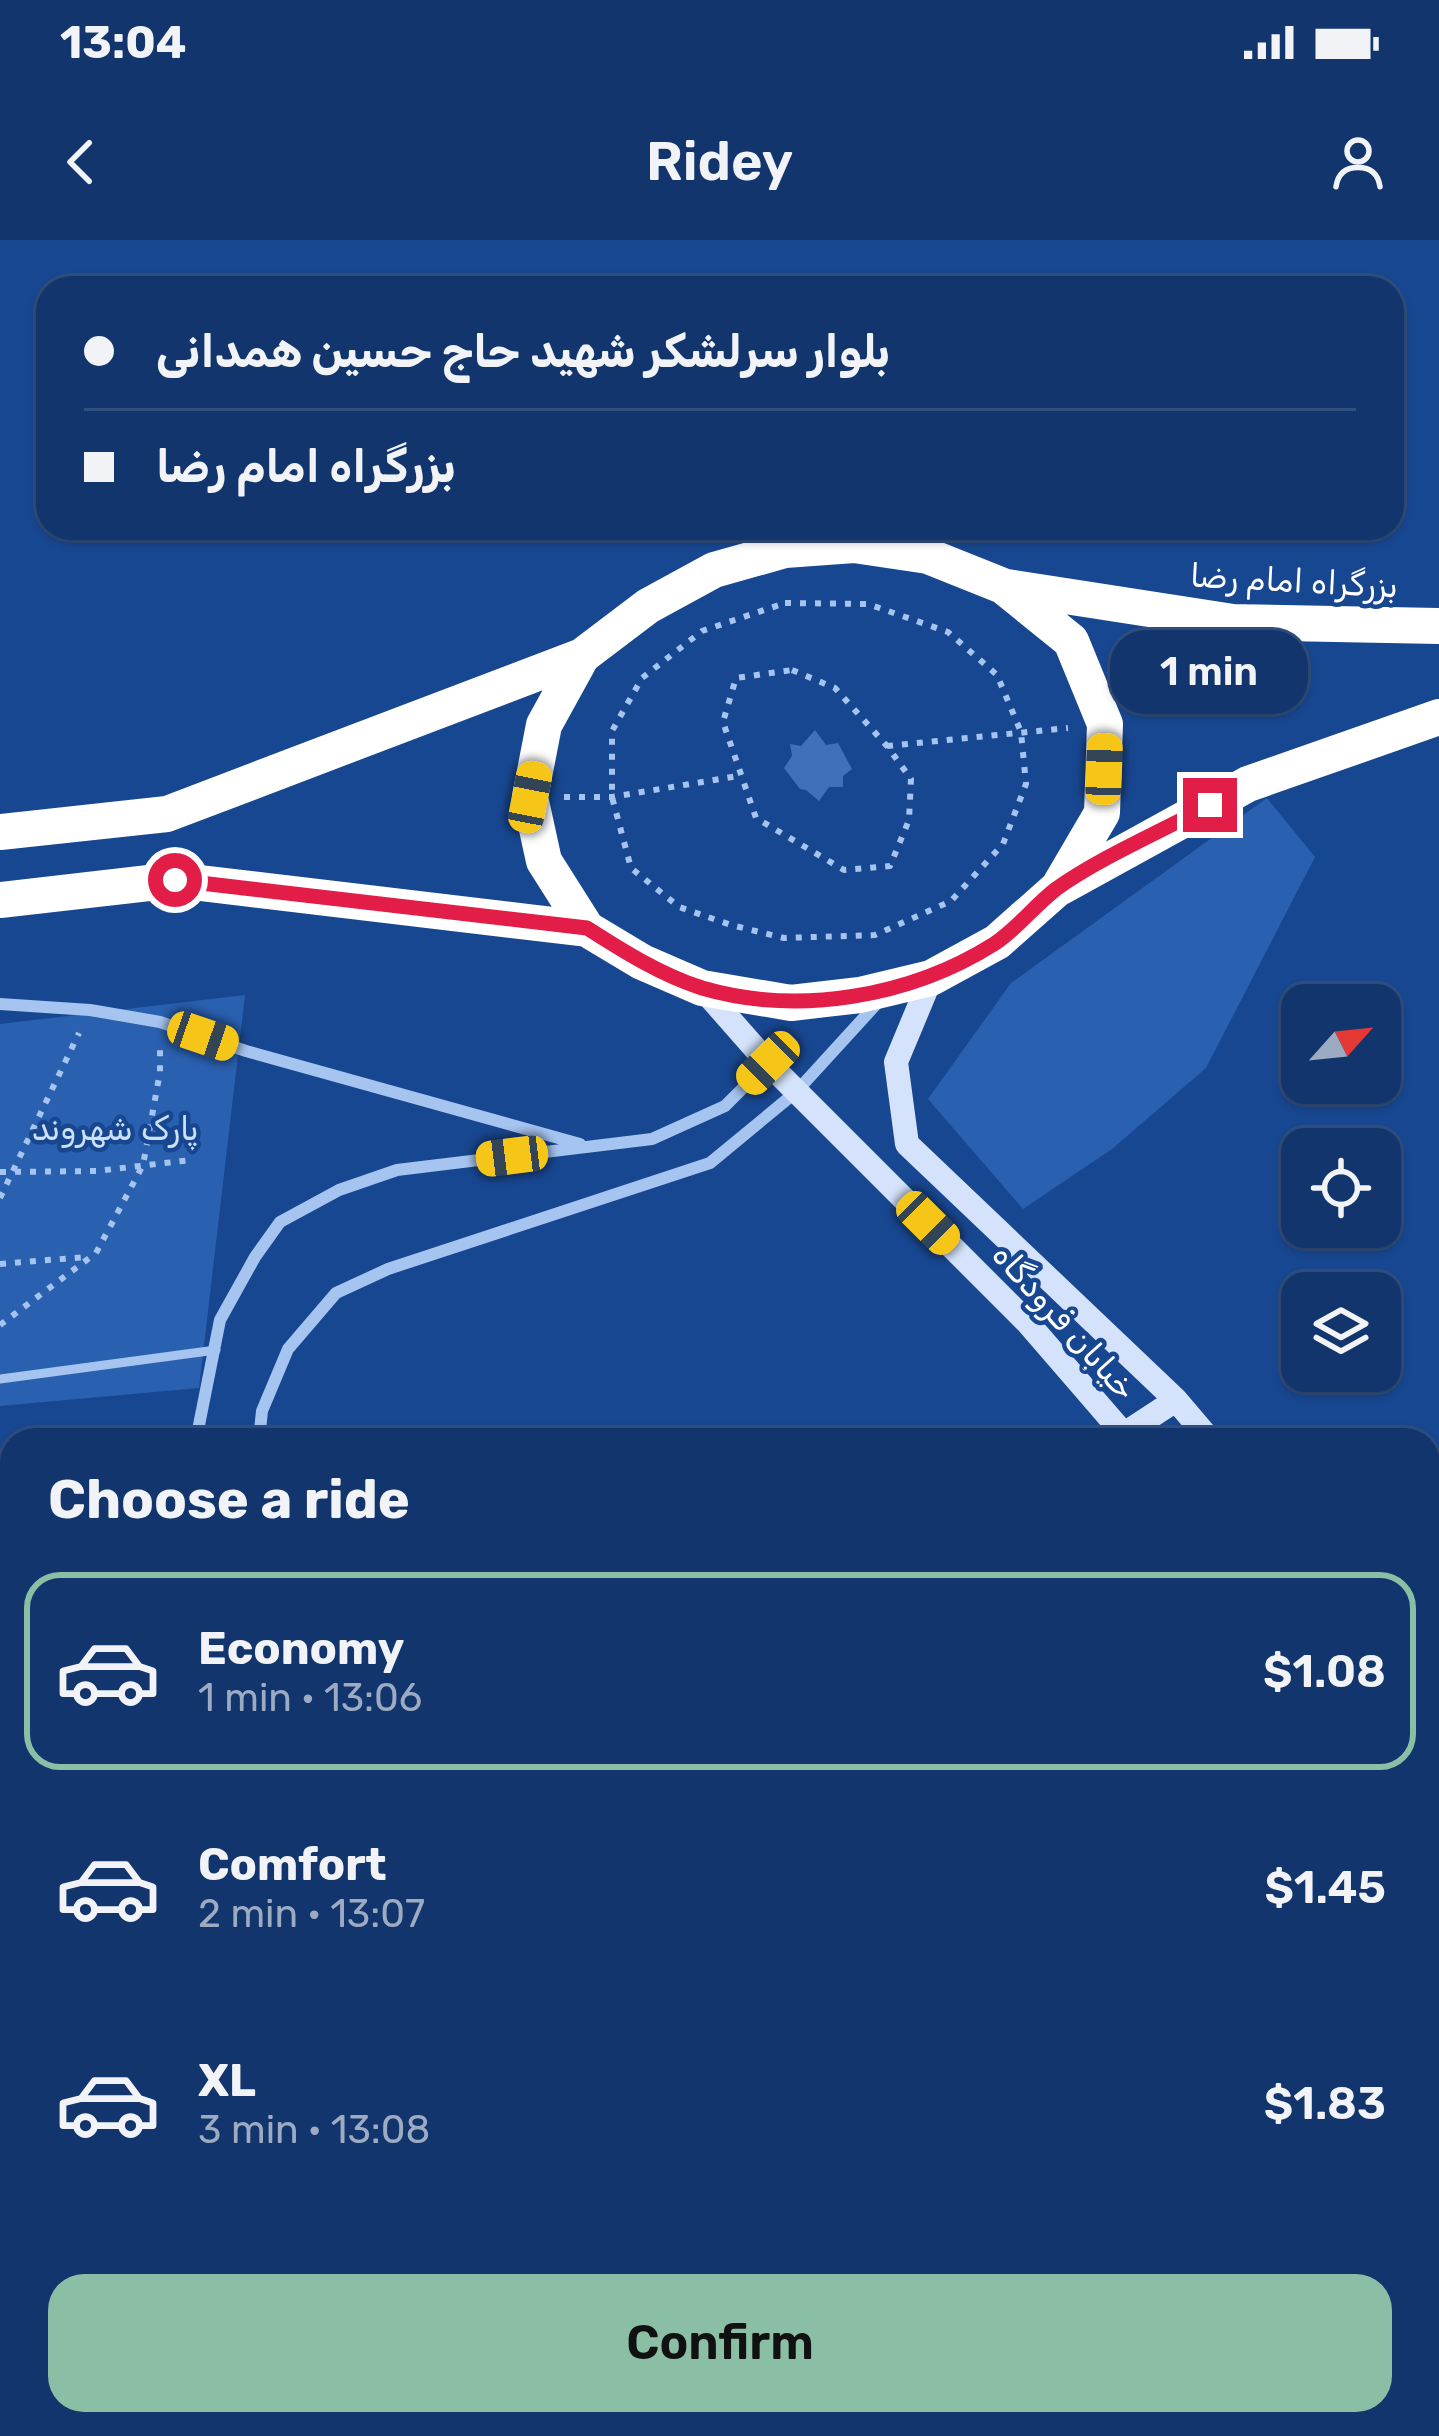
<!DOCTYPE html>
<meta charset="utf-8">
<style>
body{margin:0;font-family:Rubik,"Noto Naskh Arabic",sans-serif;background:#1f4075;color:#f1f3f6;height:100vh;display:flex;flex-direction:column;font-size:45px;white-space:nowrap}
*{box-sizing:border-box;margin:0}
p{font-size:39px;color:#9cabc2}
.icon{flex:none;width:66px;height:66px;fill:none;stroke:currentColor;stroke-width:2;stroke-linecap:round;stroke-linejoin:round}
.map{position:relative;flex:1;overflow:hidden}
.side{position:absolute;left:0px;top:1188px;width:1440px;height:1008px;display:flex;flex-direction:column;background:#12356d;border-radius:36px 36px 0 0;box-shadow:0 3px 9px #0004,0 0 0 3px #315080}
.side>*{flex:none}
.guide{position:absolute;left:36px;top:36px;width:1368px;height:264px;border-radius:36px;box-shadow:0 3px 9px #0004,0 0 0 3px #315080;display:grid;align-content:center;height:264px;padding:0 48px;background:#12356d}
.needle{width:78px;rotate:63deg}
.controls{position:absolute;left:1281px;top:744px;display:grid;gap:24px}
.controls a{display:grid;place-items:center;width:120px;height:120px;border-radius:24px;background:#12356d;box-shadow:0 3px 9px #0004,0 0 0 3px #315080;font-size:60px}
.end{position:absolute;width:54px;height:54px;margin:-27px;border:15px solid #e11d48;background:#fff;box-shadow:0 0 0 6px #fff}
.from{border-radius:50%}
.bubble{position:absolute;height:84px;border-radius:36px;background:#12356d;box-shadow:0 3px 9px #0004,0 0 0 3px #315080;font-size:39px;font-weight:600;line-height:84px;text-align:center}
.car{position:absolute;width:36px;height:72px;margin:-36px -18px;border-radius:15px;box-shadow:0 0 9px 3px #0007;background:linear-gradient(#f5c518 24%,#345 0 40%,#f5c518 0 76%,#345 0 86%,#f5c518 0)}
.guide b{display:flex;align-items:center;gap:42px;height:114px;font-size:45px}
.guide b+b{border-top:3px solid #315080}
.guide i{width:30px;height:30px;background:#f1f3f6}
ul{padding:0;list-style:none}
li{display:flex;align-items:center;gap:36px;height:198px;margin:0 24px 18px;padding:0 24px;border:6px solid transparent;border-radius:36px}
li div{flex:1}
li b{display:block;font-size:45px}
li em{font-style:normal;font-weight:600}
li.on{border-color:#8abfa5}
li>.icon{width:108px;height:108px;stroke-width:1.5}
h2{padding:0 48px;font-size:54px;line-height:144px}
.cta{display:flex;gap:24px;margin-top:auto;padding:24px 48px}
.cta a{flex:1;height:138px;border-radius:36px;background:#8abfa5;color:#111;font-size:48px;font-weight:600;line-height:138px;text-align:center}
.status{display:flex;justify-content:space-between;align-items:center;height:84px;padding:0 60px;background:#12356d;direction:ltr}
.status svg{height:33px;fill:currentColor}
header{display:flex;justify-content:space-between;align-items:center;height:156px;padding:0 48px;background:#12356d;font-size:54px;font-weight:600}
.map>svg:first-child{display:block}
.green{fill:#2a60b0}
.building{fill:#4070b9}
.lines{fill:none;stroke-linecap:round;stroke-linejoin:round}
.path{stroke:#a6c4f0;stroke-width:6;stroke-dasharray:6 9;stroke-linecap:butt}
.lane{stroke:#a6c4f0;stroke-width:9}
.street{stroke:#a6c4f0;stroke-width:12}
.secondary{stroke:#d4e3fb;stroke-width:24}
.highway{stroke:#fff;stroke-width:36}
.route{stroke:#e11d48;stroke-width:15}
.labels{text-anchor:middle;stroke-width:9;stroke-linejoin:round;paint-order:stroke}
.street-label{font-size:33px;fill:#fff;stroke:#184791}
.park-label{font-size:33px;fill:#cde0fb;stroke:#184791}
</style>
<div class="status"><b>13:04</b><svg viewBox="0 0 49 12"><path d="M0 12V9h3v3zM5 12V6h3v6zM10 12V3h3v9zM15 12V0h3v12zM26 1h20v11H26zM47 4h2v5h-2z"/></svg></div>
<header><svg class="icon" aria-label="back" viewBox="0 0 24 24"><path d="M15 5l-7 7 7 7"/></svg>Ridey<svg class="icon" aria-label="person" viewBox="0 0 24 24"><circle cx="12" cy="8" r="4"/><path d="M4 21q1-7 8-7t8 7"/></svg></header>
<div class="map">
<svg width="1439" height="2196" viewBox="0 0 1439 2196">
<rect width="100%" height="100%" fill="#184791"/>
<path class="green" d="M1267 558 1315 617 1206 828 1112 909 1023 969 928 859 1011 743Z
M245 755 199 1148 0 1166V784Z"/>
<path class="building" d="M815 490 826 505 838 503 852 529 843 536V547H829L819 561 806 550 800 549 784 528 792 516 790 504 801 506Z"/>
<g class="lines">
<path class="path" d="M785 363 868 364 948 392 997 435 1021 492 1026 544 1003 604 951 661 875 695 784 698 731 685 679 667 631 628 612 557V491L642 438 702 391Z
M792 430 835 448 887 506 911 539 909 580 890 626 844 630 756 578 723 482 736 438Z
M887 506 1068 488
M564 557H612L738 536
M0 932 97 931 191 920
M0 958 79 793
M0 1024 86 1017
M0 1085 96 1013 143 925 160 832V809"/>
<path class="lane" d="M0 1139 216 1110
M1428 1573 1439 1669
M1187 2184 1193 2196"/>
<path class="street" d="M0 764 90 770 160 782 246 811 580 904
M196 1200 220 1080 255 1017 280 982 339 950 397 930 652 899 725 866 768 823
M259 1200 262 1171 288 1109 336 1053 388 1029 710 923 796 852 880 760
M378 2184 380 2196
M445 2184 447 2196"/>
<path class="secondary" d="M931 738 896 822 907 904 1176 1160 1210 1200
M702 748 768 823 1027 1082 1129 1200
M1124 1194 1176 1160
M1428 1419 1439 1420
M1428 1522 1439 1534"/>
<path class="highway" d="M854 305 928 316 1003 346 1071 401 1105 484 1102 573 1058 648 997 702 931 738 860 755 791 763 702 748 642 722 587 689 544 621 530 557 544 485 582 416 648 366 714 330 785 310Z
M1007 347 1233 382 1439 386
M0 592 167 574 582 416
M1061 647 1248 544 1439 477
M0 660 175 640 587 689"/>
</g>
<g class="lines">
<path class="route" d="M175 640 587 688C623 711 661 735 702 748 798 776 910 757 994 704 1017 689 1034 666 1056 649 1099 618 1162 591 1210 565"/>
</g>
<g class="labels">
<g class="street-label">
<text transform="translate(1294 340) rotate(3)" y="12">بزرگراه امام رضا</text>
<text transform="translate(1065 1081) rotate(48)" y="12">خیابان فرودگاه</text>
</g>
<g class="park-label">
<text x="115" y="900">پارک شهروند</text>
</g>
</g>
</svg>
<div class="controls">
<a><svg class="needle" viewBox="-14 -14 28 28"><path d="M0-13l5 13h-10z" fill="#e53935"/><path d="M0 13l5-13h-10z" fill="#9cabc2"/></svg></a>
<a><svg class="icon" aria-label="locate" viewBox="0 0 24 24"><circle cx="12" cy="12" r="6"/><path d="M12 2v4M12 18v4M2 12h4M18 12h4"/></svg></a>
<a><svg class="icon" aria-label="layers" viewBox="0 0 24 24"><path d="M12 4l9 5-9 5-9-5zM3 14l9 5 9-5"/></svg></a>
</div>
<i class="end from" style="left:175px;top:640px"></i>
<i class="end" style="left:1210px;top:565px"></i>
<div class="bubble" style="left:1110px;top:390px;width:198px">1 min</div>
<i class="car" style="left:1104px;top:529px;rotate:2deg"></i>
<i class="car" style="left:530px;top:557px;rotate:11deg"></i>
<i class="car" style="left:203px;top:796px;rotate:109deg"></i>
<i class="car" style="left:768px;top:823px;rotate:225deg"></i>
<i class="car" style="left:512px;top:916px;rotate:263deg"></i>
<i class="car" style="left:928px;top:983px;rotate:135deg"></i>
<div class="guide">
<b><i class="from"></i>بلوار سرلشکر شهید حاج حسین همدانی</b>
<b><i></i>بزرگراه امام رضا</b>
</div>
<section class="side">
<h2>Choose a ride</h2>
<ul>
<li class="on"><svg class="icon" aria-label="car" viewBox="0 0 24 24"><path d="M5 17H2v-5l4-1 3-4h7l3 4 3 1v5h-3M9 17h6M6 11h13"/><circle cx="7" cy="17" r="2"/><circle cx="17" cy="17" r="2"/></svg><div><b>Economy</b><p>1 min · 13:06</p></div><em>$1.08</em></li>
<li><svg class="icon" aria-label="car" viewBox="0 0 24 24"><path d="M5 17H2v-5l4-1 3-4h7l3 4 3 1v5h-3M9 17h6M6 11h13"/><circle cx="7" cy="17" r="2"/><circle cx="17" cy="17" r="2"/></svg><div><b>Comfort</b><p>2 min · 13:07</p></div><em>$1.45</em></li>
<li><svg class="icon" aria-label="car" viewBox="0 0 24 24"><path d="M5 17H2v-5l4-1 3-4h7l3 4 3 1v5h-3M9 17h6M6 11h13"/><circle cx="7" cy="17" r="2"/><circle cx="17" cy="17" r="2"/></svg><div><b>XL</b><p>3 min · 13:08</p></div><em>$1.83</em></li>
</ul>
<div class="cta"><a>Confirm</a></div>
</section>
</div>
